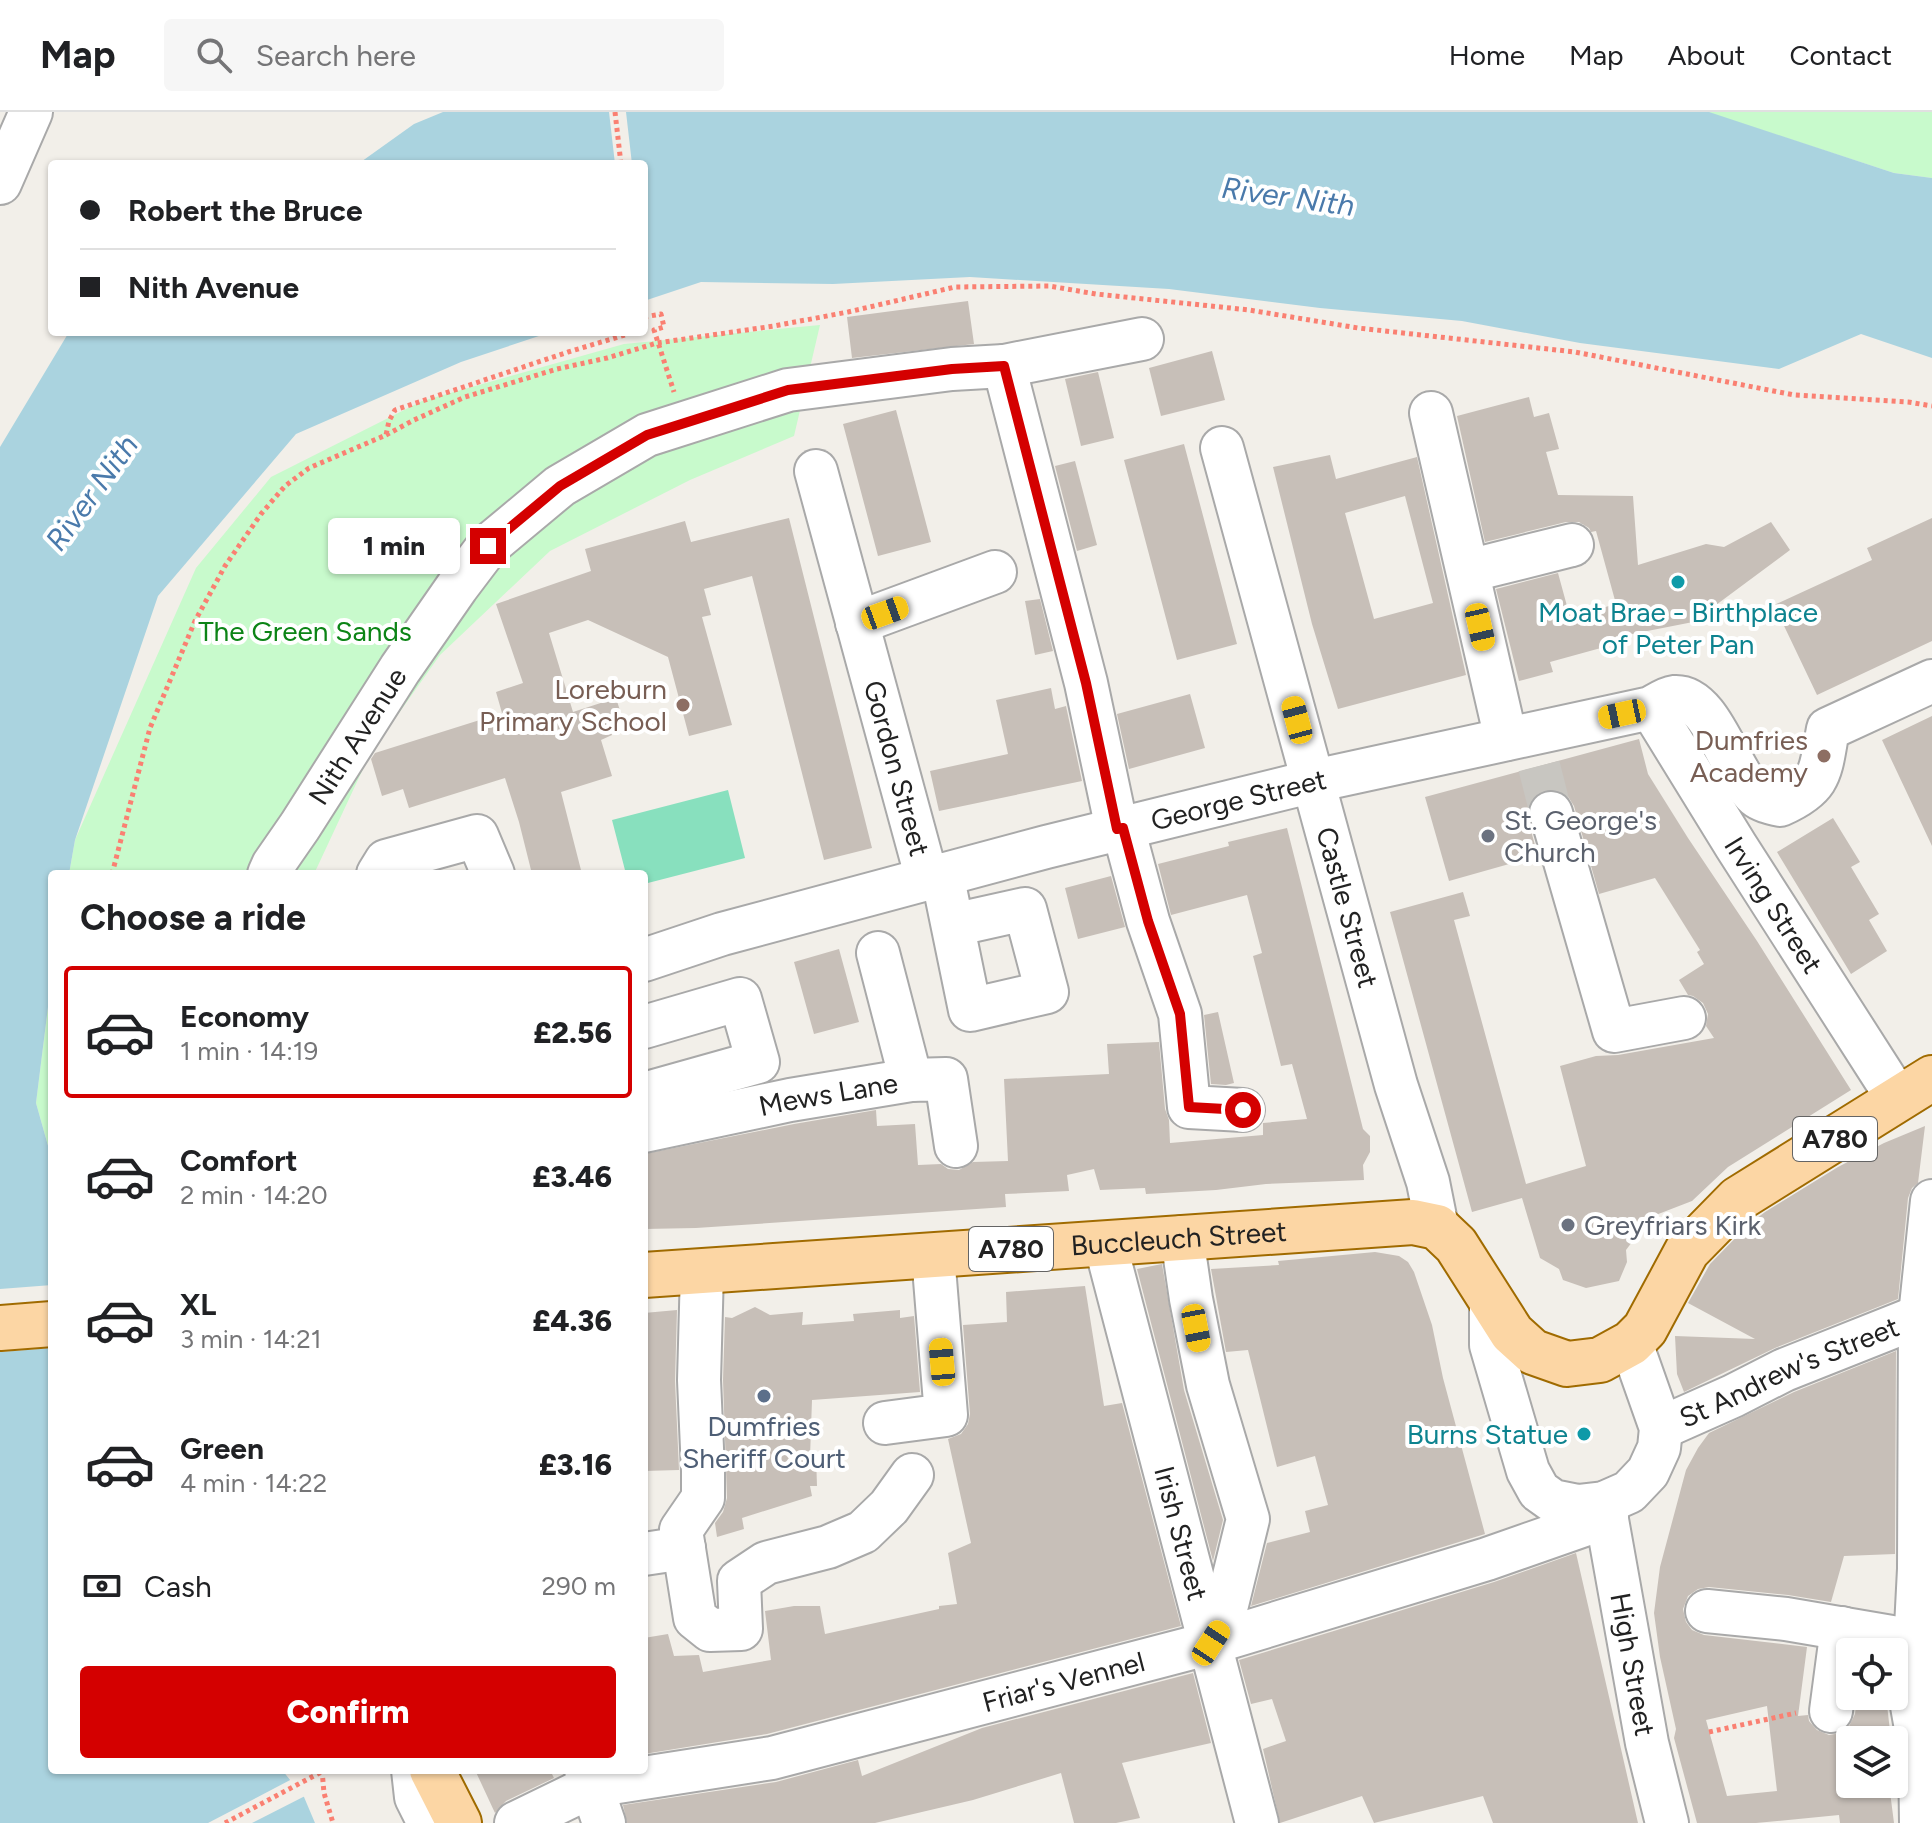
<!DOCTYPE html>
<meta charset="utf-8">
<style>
body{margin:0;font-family:Figtree,sans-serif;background:#f6f6f6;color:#202124;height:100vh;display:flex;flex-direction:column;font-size:30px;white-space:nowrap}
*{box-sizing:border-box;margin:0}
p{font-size:26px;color:#757577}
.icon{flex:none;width:44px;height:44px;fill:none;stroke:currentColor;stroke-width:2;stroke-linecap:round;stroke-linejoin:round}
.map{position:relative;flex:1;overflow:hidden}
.sheet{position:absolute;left:48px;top:758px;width:600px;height:904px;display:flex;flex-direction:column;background:#fff;border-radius:8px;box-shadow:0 2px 6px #0004}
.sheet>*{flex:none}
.hud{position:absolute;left:48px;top:48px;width:600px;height:176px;border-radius:8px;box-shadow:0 2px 6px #0004;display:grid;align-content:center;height:176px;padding:0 32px;background:#fff}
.fabs{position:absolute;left:1836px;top:1526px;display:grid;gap:16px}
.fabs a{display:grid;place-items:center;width:72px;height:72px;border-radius:8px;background:#fff;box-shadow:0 2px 6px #0004;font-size:40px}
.end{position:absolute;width:36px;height:36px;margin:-18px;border:10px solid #d40000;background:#fff;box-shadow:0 0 0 4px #fff}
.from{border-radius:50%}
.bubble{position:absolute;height:56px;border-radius:8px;background:#fff;box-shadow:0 2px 6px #0004;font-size:26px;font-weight:800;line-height:56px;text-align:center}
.car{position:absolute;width:24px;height:48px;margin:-24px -12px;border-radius:10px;box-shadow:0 0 6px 2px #0007;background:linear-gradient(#f5c518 24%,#345 0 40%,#f5c518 0 76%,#345 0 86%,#f5c518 0)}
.hud b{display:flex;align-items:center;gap:28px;height:76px;font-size:30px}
.hud b+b{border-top:2px solid #e0e0e0}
.hud i{width:20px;height:20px;background:#202124}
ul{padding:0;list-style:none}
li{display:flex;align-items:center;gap:24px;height:132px;margin:0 16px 12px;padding:0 16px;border:4px solid transparent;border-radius:8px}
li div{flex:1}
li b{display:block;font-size:30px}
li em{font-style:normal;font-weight:800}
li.current{border-color:#d40000}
li>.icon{width:72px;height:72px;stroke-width:1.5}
h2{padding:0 32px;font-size:36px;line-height:96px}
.pay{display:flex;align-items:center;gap:20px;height:88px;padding:0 32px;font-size:30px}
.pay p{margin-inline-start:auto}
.primary-button{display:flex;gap:16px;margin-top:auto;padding:16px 32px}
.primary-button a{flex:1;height:92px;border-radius:8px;background:#d40000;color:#fff;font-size:32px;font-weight:800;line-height:92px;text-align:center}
header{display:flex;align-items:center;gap:48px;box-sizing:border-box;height:112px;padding:0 40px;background:#fff;border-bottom:2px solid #e0e0e0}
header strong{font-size:38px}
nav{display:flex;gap:44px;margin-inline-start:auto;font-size:28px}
.search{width:560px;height:72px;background:#f6f6f6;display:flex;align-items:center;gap:20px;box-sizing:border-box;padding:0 28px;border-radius:8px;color:#757577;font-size:30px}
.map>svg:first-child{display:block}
.park{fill:#c8facc}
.pitch{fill:#88e0be}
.water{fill:#aad3df}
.pier{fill:#f2efe9}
.building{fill:#c7bfb8;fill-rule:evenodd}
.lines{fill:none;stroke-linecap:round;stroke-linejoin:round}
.minor-tunnel{stroke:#c8c6c1;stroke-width:42;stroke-dasharray:42 21;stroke-linecap:butt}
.minor-casing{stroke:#a9a9a9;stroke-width:46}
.major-casing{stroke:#a06b00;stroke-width:48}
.path{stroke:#fa8072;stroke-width:5;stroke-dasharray:4 4;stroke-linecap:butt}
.minor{stroke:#fff;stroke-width:42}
.major{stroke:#fcd6a4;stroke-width:44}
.route{stroke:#d40000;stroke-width:10}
.culture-dot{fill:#0f9aa8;stroke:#fff;stroke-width:3}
.education-dot{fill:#8d6e63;stroke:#fff;stroke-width:3}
.worship-dot{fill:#6b7280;stroke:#fff;stroke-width:3}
.service-dot{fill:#5c6f8a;stroke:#fff;stroke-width:3}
.labels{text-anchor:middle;stroke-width:8;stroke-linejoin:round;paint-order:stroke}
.shield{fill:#fff;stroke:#646464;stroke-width:2}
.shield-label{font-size:26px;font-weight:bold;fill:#222}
.culture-label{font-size:28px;fill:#0d838f;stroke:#fff}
.park-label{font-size:28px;fill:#0c8416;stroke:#fff}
.education-label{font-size:28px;fill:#785e54;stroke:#fff;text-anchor:end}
.street-label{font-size:28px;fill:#222;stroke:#fff}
.worship-label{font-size:28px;fill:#5b616d;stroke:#fff;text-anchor:start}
.service-label{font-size:28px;fill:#4e5e75;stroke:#fff}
.water-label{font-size:30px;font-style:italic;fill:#4a7aab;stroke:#fff}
</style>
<header>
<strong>Map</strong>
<div class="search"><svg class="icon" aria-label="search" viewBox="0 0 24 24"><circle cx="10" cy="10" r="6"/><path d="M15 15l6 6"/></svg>Search here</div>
<nav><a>Home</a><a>Map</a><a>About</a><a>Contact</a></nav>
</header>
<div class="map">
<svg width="1932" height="1711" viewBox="0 0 1932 1711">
<rect width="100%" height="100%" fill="#f2efe9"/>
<path class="park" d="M1706 0H1932V66L1894 61Z
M820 213 794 324 690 368 550 439 440 543 370 642 314 762H69L75 728 196 456 271 365 422 289 624 232Z
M52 863V1048L36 991Z"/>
<path class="pitch" d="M728 678 745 746 644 772V762H626L612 708Z"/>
<path class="water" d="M443 0H1709L1894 61 1932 66V246L1861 222 1779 257 1580 231 1462 209 1320 196 1169 177 970 165 833 172 701 170 644 189V52H358L414 12Z
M69 220H551L461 250 296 322 158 484 75 728 69 762H52V863L36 991 52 1048V1658H282L304 1685 315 1711H0V335Z"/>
<path class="pier" d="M609 0H626L632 52H615Z
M52 1173V1236L0 1240V1177Z
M294 1666 307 1683 252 1711H208Z"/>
<path class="building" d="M968 189 974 232 852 246 847 205Z
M1212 239 1225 288 1161 304 1149 256Z
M1098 260 1114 326 1081 334 1065 267Z
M1529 285 1534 305 1549 301 1559 337 1546 340 1558 383 1633 384 1638 453 1706 432 1724 435 1771 410 1790 438 1693 510 1617 525 1619 531 1550 550 1553 560 1519 569 1496 477 1558 461 1570 505 1616 492 1596 419 1591 420 1589 416 1579 410H1566L1485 430 1457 304Z
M896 298 931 430 878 444 843 312Z
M1184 332 1237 532 1177 548 1124 348Z
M1330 343 1336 367 1417 345 1466 563 1338 597 1312 512 1273 355ZM1405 384 1433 491 1374 507 1345 401Z
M1075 349 1097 433 1077 439 1055 354Z
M789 406 872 736 824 748 752 464 704 477 711 503 702 505 732 613 689 624 668 545 588 508 549 521 573 600 616 586 624 611 610 615 612 623 601 628 612 664 561 680 582 762H532L519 710 505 666 409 696 403 677 382 684 371 647 375 641 502 601 496 580 523 571 496 492 591 459 585 437 685 409 691 430Z
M1932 406V529L1817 583 1774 493 1872 448 1867 436Z
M1040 487 1053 539 1035 543 1025 489Z
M1051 576 1055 597 1066 594 1082 669 939 699 930 659 1008 642 996 588Z
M1190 582 1205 636 1129 657 1117 602Z
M1932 604V734L1882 628Z
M1639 627 1648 662 1688 726 1757 829 1851 978 1728 1055 1692 1089 1635 1111 1638 1122 1626 1138 1627 1150 1619 1169 1586 1176 1563 1168 1559 1157 1540 1146 1522 1086 1472 1100 1390 800 1463 780 1470 804 1454 808 1526 1072 1586 1054 1560 954 1596 944 1618 943 1714 926 1706 914 1708 902 1703 891 1693 884 1688 883 1679 868 1704 852 1697 840 1700 838 1655 766 1599 782 1574 694 1567 683 1557 678H1545L1534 684 1528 695V708L1538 744 1449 769 1425 685Z
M1833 706 1860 750 1851 755 1879 802 1869 808 1887 839 1851 862 1777 740Z
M1287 716 1363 1017 1370 1024V1040L1363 1053 1364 1068 1266 1072 1216 1078 1146 1082 1145 1076 1100 1078 1094 1057 1067 1063 1069 1079 1005 1082 1006 1095 696 1116 644 1117V1042L794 1012 876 998 877 1014 915 1012 918 1053 941 1052 948 1057 959 1058 973 1050 1008 1049 1004 967 1109 962 1107 932 1159 930 1165 997 1169 1008 1170 1031 1263 1023V1011L1307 1007 1292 952 1281 954 1253 844 1262 841 1247 783 1171 803 1158 752 1229 734 1228 730Z
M1111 764 1125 815 1078 827 1065 776Z
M839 837 859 910 814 922 794 850Z
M1218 900 1234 971 1226 973 1211 972 1204 903Z
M1925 1014 1918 1071 1912 1076 1908 1086 1898 1187 1775 1236 1684 1280 1677 1262 1675 1224 1755 1227 1688 1191 1710 1152 1749 1112 1765 1100 1838 1055 1884 1031Z
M1375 1140 1399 1144 1408 1150 1414 1160 1432 1213 1443 1266 1485 1422 1251 1494 1267 1431 1310 1420 1305 1399 1328 1393 1315 1344 1277 1355 1248 1238 1226 1240 1211 1157 1279 1153 1278 1149Z
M1162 1152 1184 1278 1223 1408 1213 1449 1137 1157Z
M1085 1174 1104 1294 1122 1291 1181 1514 767 1622 644 1642V1526L668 1522 674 1544 699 1543 703 1560 771 1548 765 1499 794 1494H820L825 1522 939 1497V1494L957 1492 948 1441 971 1431 948 1327 961 1322 968 1312 970 1302 963 1213 1007 1210 1006 1180Z
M755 1195 770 1203 803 1200 802 1213 854 1209 853 1202 900 1198V1206L914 1204 920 1280 812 1288 810 1345 816 1344 817 1374H810L812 1384 742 1406 744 1417 717 1425 715 1411 723 1400 727 1386 723 1268 725 1205 732 1206Z
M677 1198 675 1269 679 1358 644 1359V1201Z
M1896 1239 1895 1442 1844 1444 1831 1490 1788 1483 1709 1475 1698 1477 1688 1484 1683 1497 1686 1510 1692 1518 1704 1523 1807 1535 1798 1604 1808 1603 1809 1609 1817 1618 1829 1623 1841 1621 1849 1614 1855 1602 1857 1584H1886L1891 1628H1850V1672H1889L1894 1711H1840L1839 1703 1756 1711H1697L1674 1626 1676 1617 1660 1545 1654 1501 1660 1455 1686 1358 1698 1336 1709 1321 1794 1280ZM1767 1594 1777 1679 1727 1684 1706 1608Z
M1576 1441 1638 1711H1493L1483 1684 1374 1711 1362 1684 1280 1711 1263 1637 1286 1629 1272 1587 1251 1592 1239 1548 1494 1470Z
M1193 1561 1211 1631 1122 1651 1140 1706 1116 1711H1074L1061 1661 973 1688 875 1711H627L623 1693 776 1670 858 1648 862 1664 982 1616Z
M475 1658H550L554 1666 506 1689 495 1701Z"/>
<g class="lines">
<path class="minor-tunnel" d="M1539 654 1551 701"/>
<defs>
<g id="minor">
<path d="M0 71 31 0"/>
<path d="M1004 254 1142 227"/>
<path d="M1431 301 1506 627"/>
<path id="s1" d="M1222 336 1396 973 1428 1070 1437 1115"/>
<path id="s2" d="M816 359 927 767"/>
<path d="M1468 459 1572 433"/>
<path d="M857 511 995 460"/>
<path id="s3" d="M1651 596 1736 734 1898 987"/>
<path d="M1551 701 1614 919 1684 906"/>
<path d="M1123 716 1148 809 1180 902 1189 995 1243 998"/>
<path id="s4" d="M269 762 273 753 300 714 400 557 457 475 488 434 560 374 647 323 788 278 952 257 1004 254 1086 571 1117 717"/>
<path d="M378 762 386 749 477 724 493 762"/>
<path d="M942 762 970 898 1047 880 1025 797 953 813"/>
<path d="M878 841 911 968"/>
<path id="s5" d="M644 848 722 822 1046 735 1314 669 1651 596C1658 592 1666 586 1674 585 1712 582 1730 662 1756 684 1762 689 1772 691 1780 693 1823 674 1820 660 1828 617L1932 569"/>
<path d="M644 915 740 887 758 950 644 982"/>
<path id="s6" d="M644 1019 790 988 911 968 946 967 956 1034"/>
<path d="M1182 1125 1191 1187 1208 1273 1248 1407 1222 1513 1211 1531"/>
<path id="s7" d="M1105 1131 1257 1711"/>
<path d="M702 1159 699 1268 703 1359V1386L681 1418 695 1506 710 1518 741 1517 739 1469 766 1451 828 1435 863 1420 889 1395 912 1363"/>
<path d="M1491 1190V1233L1528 1359 1539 1379 1553 1389 1578 1394 1604 1391 1629 1380 1648 1360 1659 1336 1661 1316 1631 1231"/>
<path d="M885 1311 946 1303 933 1143"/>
<path id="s8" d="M1661 1316 1733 1284 1784 1258 1920 1204"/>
<path id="s9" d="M1604 1391 1647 1631 1667 1711"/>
<path d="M644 1442 684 1436"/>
<path d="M1707 1499 1786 1507 1915 1529"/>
<path d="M1831 1599 1842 1516"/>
<path d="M413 1658 416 1685 429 1711"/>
<path d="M586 1658 604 1711"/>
<path id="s10" d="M516 1711 592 1674 772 1646 1211 1531 1487 1447 1607 1405"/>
<path d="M1921 1711 1920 1639 1912 1594 1919 1457 1920 1204 1932 1089"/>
</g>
<g id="major">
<path id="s11" d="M644 1163 1413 1110 1437 1115 1456 1133 1512 1221 1533 1240 1567 1252 1600 1248 1631 1231 1645 1217 1687 1139 1738 1087 1932 966"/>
<path d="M0 1216 52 1212"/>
<path d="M432 1658 459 1711"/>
</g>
</defs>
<use href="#minor" class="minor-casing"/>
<use href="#major" class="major-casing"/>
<path class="path" d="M615 0 621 52
M644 205 661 202 664 215 654 218 674 280
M386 323 414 308 465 285 557 257 607 246 657 231 774 214 848 200 955 175 1049 174 1096 182 1249 198 1358 216 1575 240 1794 283 1908 290 1932 294
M112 762 150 616 195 509 225 454 261 402 285 374 309 356 386 323 389 309 395 298 568 240 625 223 629 220
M1709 1620 1796 1601
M322 1658 324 1681 333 1711
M225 1711 325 1658"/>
<use href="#minor" class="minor"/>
<use href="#major" class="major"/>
</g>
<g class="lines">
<path class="route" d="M488 434 560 374 647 323 788 278 952 257 1004 254 1086 571 1117 717 1123 716 1148 809 1180 902 1189 995 1243 998"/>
</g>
<g class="culture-dot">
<circle cx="1678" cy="470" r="8"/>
<circle cx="1584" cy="1322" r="8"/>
</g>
<g class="education-dot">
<circle cx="683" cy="593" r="8"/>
<circle cx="1824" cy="644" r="8"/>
</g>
<g class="worship-dot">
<circle cx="1488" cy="724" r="8"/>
<circle cx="1568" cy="1113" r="8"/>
</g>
<circle class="service-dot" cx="764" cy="1284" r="8"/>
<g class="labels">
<g class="shield">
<rect x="1793" y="1005" width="84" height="44" rx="6"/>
<rect x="969" y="1115" width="84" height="44" rx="6"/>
</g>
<g class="shield-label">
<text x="1835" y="1036">A780</text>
<text x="1011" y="1146">A780</text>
</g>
<g class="culture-label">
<text x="1678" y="510">Moat Brae - Birthplace<tspan x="1678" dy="32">of Peter Pan</tspan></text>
<text x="1568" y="1332" text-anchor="end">Burns Statue</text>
</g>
<g class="park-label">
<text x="305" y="529">The Green Sands</text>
</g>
<g class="education-label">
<text x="667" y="587">Loreburn<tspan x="667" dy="32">Primary School</tspan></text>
<text x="1808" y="638">Dumfries<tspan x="1808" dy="32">Academy</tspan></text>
</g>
<g class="street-label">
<text dy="10" stroke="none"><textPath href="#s4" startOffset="164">Nith Avenue</textPath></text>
<text dy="10" stroke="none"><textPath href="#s2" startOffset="308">Gordon Street</textPath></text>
<text dy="10" stroke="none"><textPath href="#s5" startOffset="616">George Street</textPath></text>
<text dy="10" stroke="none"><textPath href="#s3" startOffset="232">Irving Street</textPath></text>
<text dy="10" stroke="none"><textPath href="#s1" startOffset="476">Castle Street</textPath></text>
<text dy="10" stroke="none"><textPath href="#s6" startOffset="188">Mews Lane</textPath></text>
<text dy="10" stroke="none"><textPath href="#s11" startOffset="536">Buccleuch Street</textPath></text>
<text dy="10" stroke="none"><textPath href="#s8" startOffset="140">St Andrew's Street</textPath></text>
<text dy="10" stroke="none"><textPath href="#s7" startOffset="300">Irish Street</textPath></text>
<text dy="10" stroke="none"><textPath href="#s9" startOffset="164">High Street</textPath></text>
<text dy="10" stroke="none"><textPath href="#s10" startOffset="568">Friar's Vennel</textPath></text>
</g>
<g class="worship-label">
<text x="1504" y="718">St. George's<tspan x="1504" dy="32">Church</tspan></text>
<text x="1584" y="1123">Greyfriars Kirk</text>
</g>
<g class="service-label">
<text x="764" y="1324">Dumfries<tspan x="764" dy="32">Sheriff Court</tspan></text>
</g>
<g class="water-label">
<text transform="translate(1288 85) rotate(8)" y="10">River Nith</text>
<text transform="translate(92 381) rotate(-54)" y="10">River Nith</text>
</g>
</g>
</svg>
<div class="fabs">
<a><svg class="icon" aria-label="locate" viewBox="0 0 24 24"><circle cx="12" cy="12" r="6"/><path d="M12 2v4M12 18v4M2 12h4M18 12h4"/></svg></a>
<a><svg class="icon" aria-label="layers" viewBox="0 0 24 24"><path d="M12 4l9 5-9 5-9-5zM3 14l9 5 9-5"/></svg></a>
</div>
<i class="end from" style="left:1243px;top:998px"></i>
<i class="end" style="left:488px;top:434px"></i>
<div class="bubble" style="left:328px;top:406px;width:132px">1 min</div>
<i class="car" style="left:885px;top:501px;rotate:70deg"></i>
<i class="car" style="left:1480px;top:515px;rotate:167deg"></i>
<i class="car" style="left:1622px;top:602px;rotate:258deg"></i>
<i class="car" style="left:1297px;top:608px;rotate:345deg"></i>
<i class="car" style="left:1196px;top:1216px;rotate:169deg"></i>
<i class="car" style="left:942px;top:1250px;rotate:355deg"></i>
<i class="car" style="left:1211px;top:1531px;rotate:33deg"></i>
<div class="hud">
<b><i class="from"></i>Robert the Bruce</b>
<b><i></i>Nith Avenue</b>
</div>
<section class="sheet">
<h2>Choose a ride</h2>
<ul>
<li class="current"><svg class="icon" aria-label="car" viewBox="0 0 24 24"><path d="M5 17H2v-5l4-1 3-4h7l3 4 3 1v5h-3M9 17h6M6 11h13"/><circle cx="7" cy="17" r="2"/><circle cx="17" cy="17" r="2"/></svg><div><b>Economy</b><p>1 min · 14:19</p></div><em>£2.56</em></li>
<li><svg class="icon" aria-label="car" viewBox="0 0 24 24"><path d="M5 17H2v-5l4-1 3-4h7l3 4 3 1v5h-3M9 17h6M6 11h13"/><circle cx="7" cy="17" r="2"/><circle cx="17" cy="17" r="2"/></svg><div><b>Comfort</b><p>2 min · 14:20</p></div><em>£3.46</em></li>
<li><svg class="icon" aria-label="car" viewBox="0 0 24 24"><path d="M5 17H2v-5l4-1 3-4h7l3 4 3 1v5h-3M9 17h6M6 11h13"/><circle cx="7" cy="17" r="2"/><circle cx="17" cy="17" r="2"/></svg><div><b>XL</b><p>3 min · 14:21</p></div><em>£4.36</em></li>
<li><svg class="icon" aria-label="car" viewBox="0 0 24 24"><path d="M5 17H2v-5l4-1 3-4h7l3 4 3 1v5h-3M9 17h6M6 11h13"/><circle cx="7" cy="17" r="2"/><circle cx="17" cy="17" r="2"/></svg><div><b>Green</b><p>4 min · 14:22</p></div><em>£3.16</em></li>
</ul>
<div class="pay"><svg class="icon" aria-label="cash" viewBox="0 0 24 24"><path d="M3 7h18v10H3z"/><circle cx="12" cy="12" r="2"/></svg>Cash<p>290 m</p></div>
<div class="primary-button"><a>Confirm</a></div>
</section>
</div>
